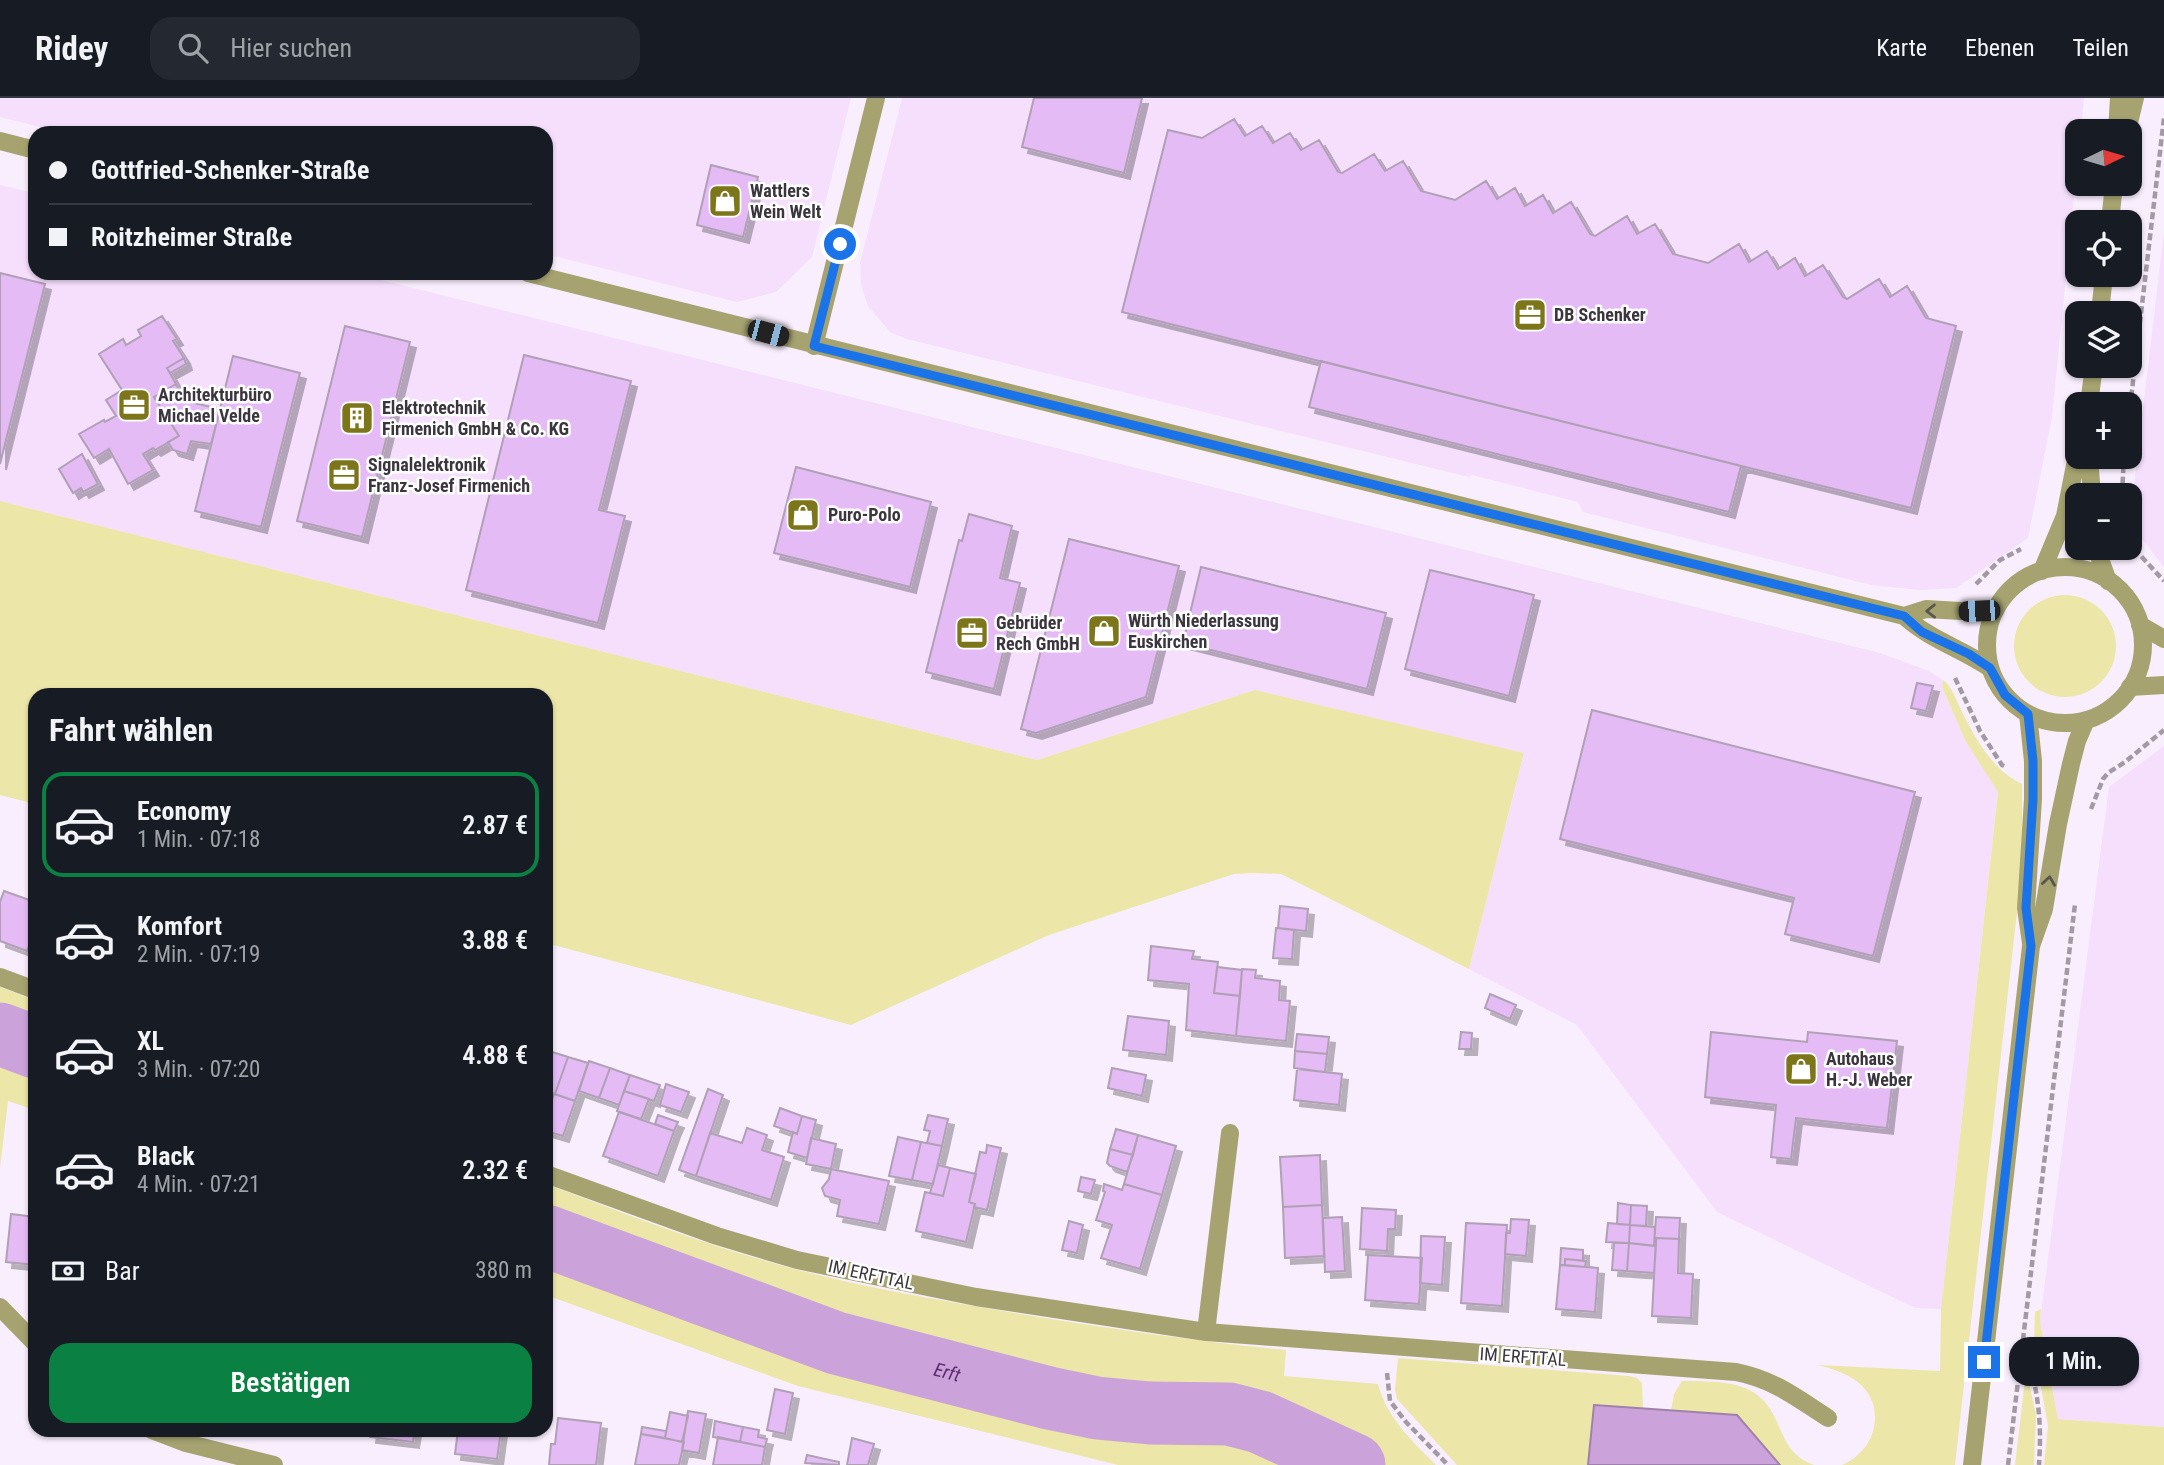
<!DOCTYPE html>
<html lang="de">
<meta charset="utf-8">
<style>
body{margin:0;font-family:"Roboto Condensed",sans-serif;background:#242831;color:#f1f3f6;height:100vh;display:flex;flex-direction:column;font-size:26px;white-space:nowrap}
*{box-sizing:border-box;margin:0}
p{font-size:23px;color:#9ea1a6}
.icon{flex:none;width:38px;height:38px;fill:none;stroke:currentColor;stroke-width:2;stroke-linecap:round;stroke-linejoin:round}
.map{position:relative;flex:1;overflow:hidden}
.drawer{position:absolute;left:28px;top:590px;width:525px;height:749px;display:flex;flex-direction:column;background:#171b24;border-radius:21px;box-shadow:0 2px 5px #0004}
.drawer>*{flex:none}
.hud{position:absolute;left:28px;top:28px;width:525px;height:154px;border-radius:21px;box-shadow:0 2px 5px #0004;display:grid;align-content:center;height:154px;padding:0 21px;background:#171b24}
.needle{width:46px;rotate:85deg}
.buttons{position:absolute;left:2065px;top:21px;display:grid;gap:14px}
.buttons a{display:grid;place-items:center;width:77px;height:77px;border-radius:14px;background:#171b24;box-shadow:0 2px 5px #0004;font-size:35px}
.end{position:absolute;width:32px;height:32px;margin:-16px;border:9px solid #1a73e8;background:#fff;box-shadow:0 0 0 4px #fff}
.from{border-radius:50%}
.bubble{position:absolute;height:49px;border-radius:21px;background:#171b24;box-shadow:0 2px 5px #0004;font-size:23px;font-weight:600;line-height:49px;text-align:center}
.car{position:absolute;width:21px;height:42px;margin:-21px -10px;border-radius:9px;box-shadow:0 0 5px 2px #0007;background:linear-gradient(#222 24%,#8ab4d8 0 40%,#222 0 76%,#8ab4d8 0 86%,#222 0)}
.hud b{display:flex;align-items:center;gap:24px;height:66px;font-size:26px}
.hud b+b{border-top:2px solid #363941}
.hud i{width:18px;height:18px;background:#f1f3f6}
ul{padding:0;list-style:none}
li{display:flex;align-items:center;gap:21px;height:105px;margin:0 14px 10px;padding:0 7px;border:4px solid transparent;border-radius:21px}
li div{flex:1}
li b{display:block;font-size:26px}
li em{font-style:normal;font-weight:600}
li.current{border-color:#0b8043}
li>.icon{width:63px;height:63px;stroke-width:1.5}
h2{padding:0 21px;font-size:32px;line-height:84px}
.pay{display:flex;align-items:center;gap:18px;height:77px;padding:0 21px;font-size:26px}
.pay p{margin-inline-start:auto}
.cta{display:flex;gap:14px;margin-top:auto;padding:14px 21px}
.cta a{flex:1;height:80px;border-radius:21px;background:#0b8043;color:#fff;font-size:28px;font-weight:600;line-height:80px;text-align:center}
header{display:flex;align-items:center;gap:42px;box-sizing:border-box;height:98px;padding:0 35px;background:#171b24;border-bottom:2px solid #363941}
header strong{font-size:33px}
nav{display:flex;gap:38px;margin-inline-start:auto;font-size:24px}
.search{width:490px;height:63px;background:#242831;display:flex;align-items:center;gap:18px;box-sizing:border-box;padding:0 24px;border-radius:21px;color:#9ea1a6;font-size:26px}
.map>svg:first-child{display:block}
.built{fill:#f5dffd}
.green{fill:#ece7a9}
.water{fill:#cba2da;stroke:#a081ab;stroke-width:2}
.lines{fill:none;stroke-linecap:round;stroke-linejoin:round}
.river{stroke:#cba2da;stroke-width:63}
.building{fill:#e5bbf5;stroke:#b0a0b6;stroke-width:2;filter:url(#shadow)}
.path{stroke:#a299a5;stroke-width:4.5;stroke-dasharray:7 3.5;stroke-linecap:butt}
.minor{stroke:#a6a371;stroke-width:18}
.tertiary{stroke:#a6a371;stroke-width:18}
.oneway{stroke:#5b564d}
.route{stroke:#1a73e8;stroke-width:9}
.labels{text-anchor:middle;stroke-width:5;stroke-linejoin:round;paint-order:stroke}
.poi-label{font-size:18px;font-weight:bold;fill:#3b353e;stroke:#fff;text-anchor:start}
.street-label{font-size:18px;fill:#3b353e;stroke:#fff}
.water-label{font-size:19px;font-style:italic;fill:#5e2b6f;stroke:#fff}
</style>
<header>
<strong>Ridey</strong>
<div class="search"><svg class="icon" aria-label="search" viewBox="0 0 24 24"><circle cx="10" cy="10" r="6"/><path d="M15 15l6 6"/></svg>Hier suchen</div>
<nav><a>Karte</a><a>Ebenen</a><a>Teilen</a></nav>
</header>
<div class="map">
<svg width="2164" height="1367" viewBox="0 0 2164 1367">
<defs>
<filter id="shadow"><feDropShadow dx="6" dy="6" stdDeviation="0" flood-color="#0004"/></filter>
</defs>
<rect width="100%" height="100%" fill="#f9eefd"/>
<path class="built" d="M0 0H851L812 159 776 194 737 204 546 156V35H64L0 19Z
M902 0H2084L2081 33H2077V68L2052 319 2028 440 1956 490 1919 492 1871 487 1583 414 1578 404 1472 377 1469 379 907 241 890 234 880 222 868 208 861 187 860 165Z
M0 87 35 95V175H353L1880 555 1929 573 1943 582 1942 589 1966 644 1998 693 1941 1211 1915 1210 1717 1114 1577 927 1469 871 1524 656 1255 592 1037 662 0 403Z
M2164 134V469L2136 433 2131 412Z
M2164 648V1329L2058 1321 2040 1223 2109 689Z"/>
<path class="green" d="M0 403 1037 662 1255 592 1524 655 1469 871 1281 776 1252 775 1234 776 1049 837 851 927 546 845V597H35V706L0 697Z
M2014 548a51 51 0 1 1 102 0a51 51 0 1 1-102 0Z
M1943 582C1952 589 1955 599 1960 610 1975 640 1991 671 2022 686V749L2018 805 1955 1367H1842C1875 1354 1888 1310 1859 1285 1847 1275 1832 1271 1818 1267L1940 1273 1941 1211 1998 694 1966 644 1942 589Z
M0 889 35 902V937L0 923Z
M0 949 35 962V1012L8 1003 0 1070Z
M546 1086C619 1113 691 1142 766 1163 845 1186 927 1200 1009 1214 1101 1229 1193 1243 1286 1252L1284 1278 1378 1286C1387 1320 1412 1343 1436 1367H1383L1324 1339 1291 1315 1258 1307 1217 1300 1133 1295 1073 1287 888 1239 826 1222 677 1172 546 1122Z
M546 1160 734 1233 878 1276 940 1288 1081 1326 1132 1332H1180L1314 1367H1118L798 1288 546 1197Z
M2041 1211 2040 1223 2058 1321 2164 1329V1367H2044L2048 1328 2034 1250 2035 1214Z
M1398 1260 1629 1278 1637 1280 1642 1285 1643 1311 1595 1307 1588 1367H1457L1397 1301 1395 1292Z
M2028 1280 2036 1317 2034 1367H2015L2025 1281Z
M1682 1283C1706 1283 1743 1282 1761 1300 1785 1323 1778 1354 1814 1367H1780L1737 1317 1671 1312 1674 1296Z"/>
<path class="water" d="M1594 1307 1737 1317 1780 1367H1588Z"/>
<g class="lines">
<g class="river">
<path d="M0 936 35 949"/>
<path id="s1" d="M546 1138 836 1245 1049 1300 1097 1310 1150 1315 1229 1316 1260 1324 1354 1367"/>
</g>
</g>
<path class="building" d="M1034 0H1142L1124 75 1022 49Z
M1234 21 1245 38 1262 28 1273 45 1290 35 1301 52 1319 42 1338 74 1342 75 1374 56 1385 73 1403 63 1421 93 1455 102 1486 83 1497 101 1515 90 1525 108 1543 97 1553 115 1571 104 1590 136 1595 138 1627 118 1637 136 1655 126 1673 156 1708 165 1739 146 1749 164 1767 153 1778 171 1795 160 1805 178 1823 167 1843 199 1847 201 1879 181 1890 199 1907 188 1926 220 1956 228 1911 410 1122 214 1168 32 1202 40Z
M711 67 758 79 743 139 697 127Z
M0 175 45 186 0 366Z
M162 218 177 241 173 243 184 260 167 270 176 286 154 299 179 338 155 352 153 350 143 356 153 372 128 386 109 351 94 360 79 336 104 322 105 324 116 318 106 302 122 292 99 256 123 241 126 247 141 238 138 232Z
M345 228 410 244 362 439 297 423Z
M524 257 631 283 599 412 625 418 598 525 466 492Z
M233 258 300 275 261 429 195 413Z
M184 260 186 266 170 275 167 270Z
M1321 263 1741 368 1729 414 1309 309Z
M176 286 186 303 220 311 211 346 191 343 187 356 173 352 168 344 179 338 154 299Z
M82 356 98 386 83 394 81 390 73 395 59 371Z
M796 369 931 404 910 489 774 455Z
M969 416 1012 428 1000 480 1020 485 994 591 926 574 959 442 962 443Z
M1069 441 1179 468 1146 599 1036 635 1021 631Z
M1201 469 1386 515 1367 591 1183 545Z
M1430 472 1534 497 1509 598 1405 571Z
M1917 585 1933 588 1926 613 1911 610Z
M1592 612 1915 694 1873 858 1785 836 1794 800 1560 741Z
M4 793 35 804V831L27 853 0 843V804Z
M1280 808 1308 811 1306 833 1278 830Z
M1276 830 1294 832 1292 861 1273 860Z
M1151 848 1194 853 1192 861 1218 864 1214 895 1240 898 1236 938 1186 932 1189 886 1148 882Z
M1217 869 1242 872 1240 898 1214 895Z
M1242 871 1256 872 1255 880 1280 883 1279 902 1290 903 1286 943 1236 938Z
M1490 896 1516 907 1510 921 1485 910Z
M1128 918 1169 923 1166 957 1123 952Z
M1461 934 1472 935 1471 951H1459Z
M1711 934 1807 944 1808 934 1897 943 1887 1030 1796 1020 1791 1061 1771 1059 1776 1007 1705 999Z
M1297 936 1329 939 1327 956 1295 953Z
M546 952 568 959 555 996 546 993Z
M1295 953 1327 956 1325 974 1294 970Z
M568 959 588 965 575 1003 555 996Z
M589 963 610 970 599 1000 579 993Z
M610 970 630 977 619 1007 599 1000Z
M1112 970 1146 977 1142 998 1108 990Z
M1297 971 1342 976 1339 1007 1294 1002Z
M630 977 660 987 654 1003 624 993Z
M666 986 689 994 681 1014 660 1007Z
M708 991 723 997 696 1078 679 1072Z
M624 993 649 1001 641 1021 617 1013Z
M554 996 575 1003 563 1038 546 1033V1019Z
M780 1010 802 1018 797 1036 774 1028Z
M619 1014 674 1033 658 1078 603 1058Z
M658 1017 678 1024 674 1033 655 1026Z
M928 1017 948 1021 942 1048 927 1045 930 1033 924 1032Z
M802 1018 816 1022 807 1060 788 1054 793 1034 797 1036Z
M747 1030 767 1037 762 1052 784 1059 771 1102 696 1078 710 1035 742 1045Z
M1116 1031 1138 1037 1133 1057 1110 1051Z
M1138 1037 1176 1048 1162 1097 1124 1086Z
M898 1039 921 1044 912 1082 889 1078Z
M811 1040 836 1046 831 1071 806 1066Z
M921 1044 942 1048 933 1086 912 1082Z
M987 1047 1001 1050 987 1112 974 1109 975 1106 969 1104 980 1054 986 1055Z
M1110 1051 1133 1057 1127 1074 1110 1068 1107 1065Z
M1320 1057 1322 1107 1283 1109 1280 1059Z
M938 1067 950 1070 943 1098 930 1095Z
M950 1070 976 1076 969 1104 975 1106 966 1144 916 1133 925 1094 943 1098Z
M831 1071 889 1083 879 1126 837 1118 840 1102 825 1098 822 1090 829 1081Z
M1081 1079 1095 1082 1091 1096 1078 1093Z
M1104 1086 1122 1092 1124 1086 1162 1097 1140 1171 1101 1160 1112 1127 1096 1122 1105 1094 1103 1093Z
M1618 1105 1631 1107 1630 1127 1617 1126Z
M1322 1107 1324 1158 1285 1160 1283 1109Z
M1631 1107 1647 1108 1646 1128 1630 1127Z
M1362 1110 1396 1112 1395 1131H1388L1387 1153 1360 1151Z
M11 1116 35 1119V1167L6 1164Z
M1342 1119 1345 1173 1325 1174 1323 1120Z
M1656 1119 1680 1120 1679 1141 1656 1140V1148H1654Z
M1511 1121 1529 1122 1526 1158 1505 1156 1506 1135H1510Z
M1069 1123 1083 1127 1077 1155 1062 1152Z
M1466 1125 1507 1127 1502 1208 1461 1205Z
M1608 1125 1630 1127 1629 1145 1606 1144Z
M1630 1127 1655 1129 1654 1148 1629 1145Z
M1421 1138 1445 1139 1442 1187 1420 1185Z
M1656 1140 1679 1141 1678 1175 1693 1176 1691 1220 1652 1218Z
M1614 1145H1629L1627 1173 1612 1172Z
M1629 1145 1656 1148 1654 1175 1627 1173Z
M1561 1150 1583 1152V1163L1565 1161V1167H1560Z
M1368 1157 1422 1160 1419 1206 1365 1202Z
M1565 1161 1586 1163 1585 1169 1565 1167Z
M1560 1167 1598 1170 1595 1214 1556 1211Z
M775 1291 793 1295 785 1336 767 1332Z
M688 1313 706 1316 699 1355 682 1352Z
M670 1314 688 1318 682 1344 665 1340Z
M558 1320 601 1325 596 1367H549L551 1346H555Z
M715 1323 743 1329 740 1344 713 1339Z
M642 1329 666 1333 665 1340 641 1336Z
M743 1329 759 1332 758 1339 767 1341 765 1349 740 1344Z
M371 1332H415L413 1344 370 1339Z
M458 1332H501L497 1361 455 1356Z
M641 1336 684 1344 679 1367H635Z
M718 1339 765 1349 762 1367H713Z
M852 1340 874 1346 868 1367H847Z
M807 1357 839 1364V1367L805 1365Z"/>
<g class="lines">
<path class="path" d="M2130 309 2164 20
M2122 396 2124 359
M2130 441 2140 457 2164 483
M1976 486 2000 462 2021 451
M1955 580 1980 633 2002 667 2006 669
M2091 711 2103 681 2108 675 2125 664 2164 632
M2025 1248C2038 1293 2042 1321 2039 1367
M1387 1275 1390 1303 1406 1324 1448 1367
M2008 1367 2075 806"/>
<path class="minor" d="M0 43 35 52
M528 175 1904 518C1929 541 1962 551 1990 570
M814 248 876 0
M1904 518 1926 511 1960 513 1996 511
M2140 527 2164 541
M2130 589 2164 587
M0 879 35 892
M546 1076 717 1138 797 1162 976 1199 1206 1234 1736 1274C1775 1282 1795 1299 1828 1320
M0 1209 35 1245
M1206 1234 1230 1035
M152 1332 186 1345 274 1367"/>
<path class="tertiary" d="M2117 33 2119 0
M2127 33 2135 0
M2110 124 2114 86
M2100 215 2104 177
M2089 306 2094 268
M2089 359 2092 397
M2096 450 2108 483
M1987 547a78 78 0 1 1 156 0a78 78 0 1 1-156 0Z
M2042 473 2065 418 2077 357
M2028 616 2033 663V701L2026 810 2031 845
M1972 1367 2031 848 2044 811 2058 726 2071 666 2077 643 2086 622"/>
</g>
<defs><path id="oneway-chevron" d="M-2-3.5L2.5 0L-2 3.5" fill="none" stroke-width="1.6" stroke-linecap="round" stroke-linejoin="round" transform="scale(1.75)"/></defs>
<g class="oneway">
<use href="#oneway-chevron" transform="translate(1931 513) rotate(179)"/>
<use href="#oneway-chevron" transform="translate(2049 783) rotate(-82)"/>
</g>
<g class="lines">
<path class="route" d="M840 146 814 248 1904 518 1922 534 1969 556 1990 570 2005 597 2028 616 2033 663V701L2026 810 2031 848 1984 1264"/>
</g>
<defs>
<symbol id="shop-square" viewBox="-11 -11 22 22"><rect x="-9" y="-9" width="18" height="18" rx="4" fill="#7d7519" stroke="#fff"/><path d="M-5-2.5h2.3a2.7 3.5 0 0 1 5.4 0H5L5.5 6h-11ZM-1.5-2.5h3a1.5 2.3 0 0 0-3 0Z" fill="#fff"/></symbol>
<symbol id="office-square" viewBox="-11 -11 22 22"><rect x="-9" y="-9" width="18" height="18" rx="4" fill="#7d7519" stroke="#fff"/><path d="M-6-3h4V-5.5h4V-3h4V5H-6ZM-1-4.5V-3h2v-1.5ZM-6 0V1H6V0Z" fill="#fff"/></symbol>
<symbol id="building-square" viewBox="-11 -11 22 22"><rect x="-9" y="-9" width="18" height="18" rx="4" fill="#7d7519" stroke="#fff"/><path d="M-4-6H4V6H1V3H-1V6H-4ZM-2.5-4.3h1.7v1.8h-1.7ZM.8-4.3h1.7v1.8H.8ZM-2.5-1h1.7V.8h-1.7ZM.8-1h1.7V.8H.8Z" fill="#fff"/></symbol>
</defs>
<g fill-rule="evenodd">
<use href="#shop-square" x="706" y="84" width="38" height="38"/>
<use href="#office-square" x="1511" y="198" width="38" height="38"/>
<use href="#office-square" x="115" y="288" width="38" height="38"/>
<use href="#building-square" x="338" y="301" width="38" height="38"/>
<use href="#office-square" x="325" y="358" width="38" height="38"/>
<use href="#shop-square" x="784" y="398" width="38" height="38"/>
<use href="#shop-square" x="1085" y="514" width="38" height="38"/>
<use href="#office-square" x="953" y="516" width="38" height="38"/>
<use href="#shop-square" x="1782" y="952" width="38" height="38"/>
</g>
<g class="labels">
<g class="poi-label">
<text x="750" y="99">Wattlers<tspan x="750" dy="21">Wein Welt</tspan></text>
<text x="1554" y="223">DB Schenker</text>
<text x="158" y="303">Architekturbüro<tspan x="158" dy="21">Michael Velde</tspan></text>
<text x="382" y="316">Elektrotechnik<tspan x="382" dy="21">Firmenich GmbH &amp; Co. KG</tspan></text>
<text x="368" y="373">Signalelektronik<tspan x="368" dy="21">Franz-Josef Firmenich</tspan></text>
<text x="828" y="423">Puro-Polo</text>
<text x="1128" y="529">Würth Niederlassung<tspan x="1128" dy="21">Euskirchen</tspan></text>
<text x="996" y="531">Gebrüder<tspan x="996" dy="21">Rech GmbH</tspan></text>
<text x="1826" y="967">Autohaus<tspan x="1826" dy="21">H.-J. Weber</tspan></text>
</g>
<g class="street-label">
<text transform="translate(871 1177) rotate(12)" y="6">IM ERFTTAL</text>
<text transform="translate(1523 1259) rotate(4)" y="6">IM ERFTTAL</text>
</g>
<g class="water-label">
<text dy="7" stroke="none"><textPath href="#s1" startOffset="424">Erft</textPath></text>
</g>
</g>
</svg>
<div class="buttons">
<a><svg class="needle" viewBox="-14 -14 28 28"><path d="M0-13l5 13h-10z" fill="#e53935"/><path d="M0 13l5-13h-10z" fill="#9ea1a6"/></svg></a>
<a><svg class="icon" aria-label="locate" viewBox="0 0 24 24"><circle cx="12" cy="12" r="6"/><path d="M12 2v4M12 18v4M2 12h4M18 12h4"/></svg></a>
<a><svg class="icon" aria-label="layers" viewBox="0 0 24 24"><path d="M12 4l9 5-9 5-9-5zM3 14l9 5 9-5"/></svg></a>
<a>+</a>
<a>−</a>
</div>
<i class="end from" style="left:840px;top:146px"></i>
<i class="end" style="left:1984px;top:1264px"></i>
<div class="bubble" style="left:2009px;top:1239px;width:130px">1 Min.</div>
<i class="car" style="left:768px;top:235px;rotate:105deg"></i>
<i class="car" style="left:1979px;top:513px;rotate:268deg"></i>
<div class="hud">
<b><i class="from"></i>Gottfried-Schenker-Straße</b>
<b><i></i>Roitzheimer Straße</b>
</div>
<section class="drawer">
<h2>Fahrt wählen</h2>
<ul>
<li class="current"><svg class="icon" aria-label="car" viewBox="0 0 24 24"><path d="M5 17H2v-5l4-1 3-4h7l3 4 3 1v5h-3M9 17h6M6 11h13"/><circle cx="7" cy="17" r="2"/><circle cx="17" cy="17" r="2"/></svg><div><b>Economy</b><p>1 Min. · 07:18</p></div><em>2.87 €</em></li>
<li><svg class="icon" aria-label="car" viewBox="0 0 24 24"><path d="M5 17H2v-5l4-1 3-4h7l3 4 3 1v5h-3M9 17h6M6 11h13"/><circle cx="7" cy="17" r="2"/><circle cx="17" cy="17" r="2"/></svg><div><b>Komfort</b><p>2 Min. · 07:19</p></div><em>3.88 €</em></li>
<li><svg class="icon" aria-label="car" viewBox="0 0 24 24"><path d="M5 17H2v-5l4-1 3-4h7l3 4 3 1v5h-3M9 17h6M6 11h13"/><circle cx="7" cy="17" r="2"/><circle cx="17" cy="17" r="2"/></svg><div><b>XL</b><p>3 Min. · 07:20</p></div><em>4.88 €</em></li>
<li><svg class="icon" aria-label="car" viewBox="0 0 24 24"><path d="M5 17H2v-5l4-1 3-4h7l3 4 3 1v5h-3M9 17h6M6 11h13"/><circle cx="7" cy="17" r="2"/><circle cx="17" cy="17" r="2"/></svg><div><b>Black</b><p>4 Min. · 07:21</p></div><em>2.32 €</em></li>
</ul>
<div class="pay"><svg class="icon" aria-label="cash" viewBox="0 0 24 24"><path d="M3 7h18v10H3z"/><circle cx="12" cy="12" r="2"/></svg>Bar<p>380 m</p></div>
<div class="cta"><a>Bestätigen</a></div>
</section>
</div>
